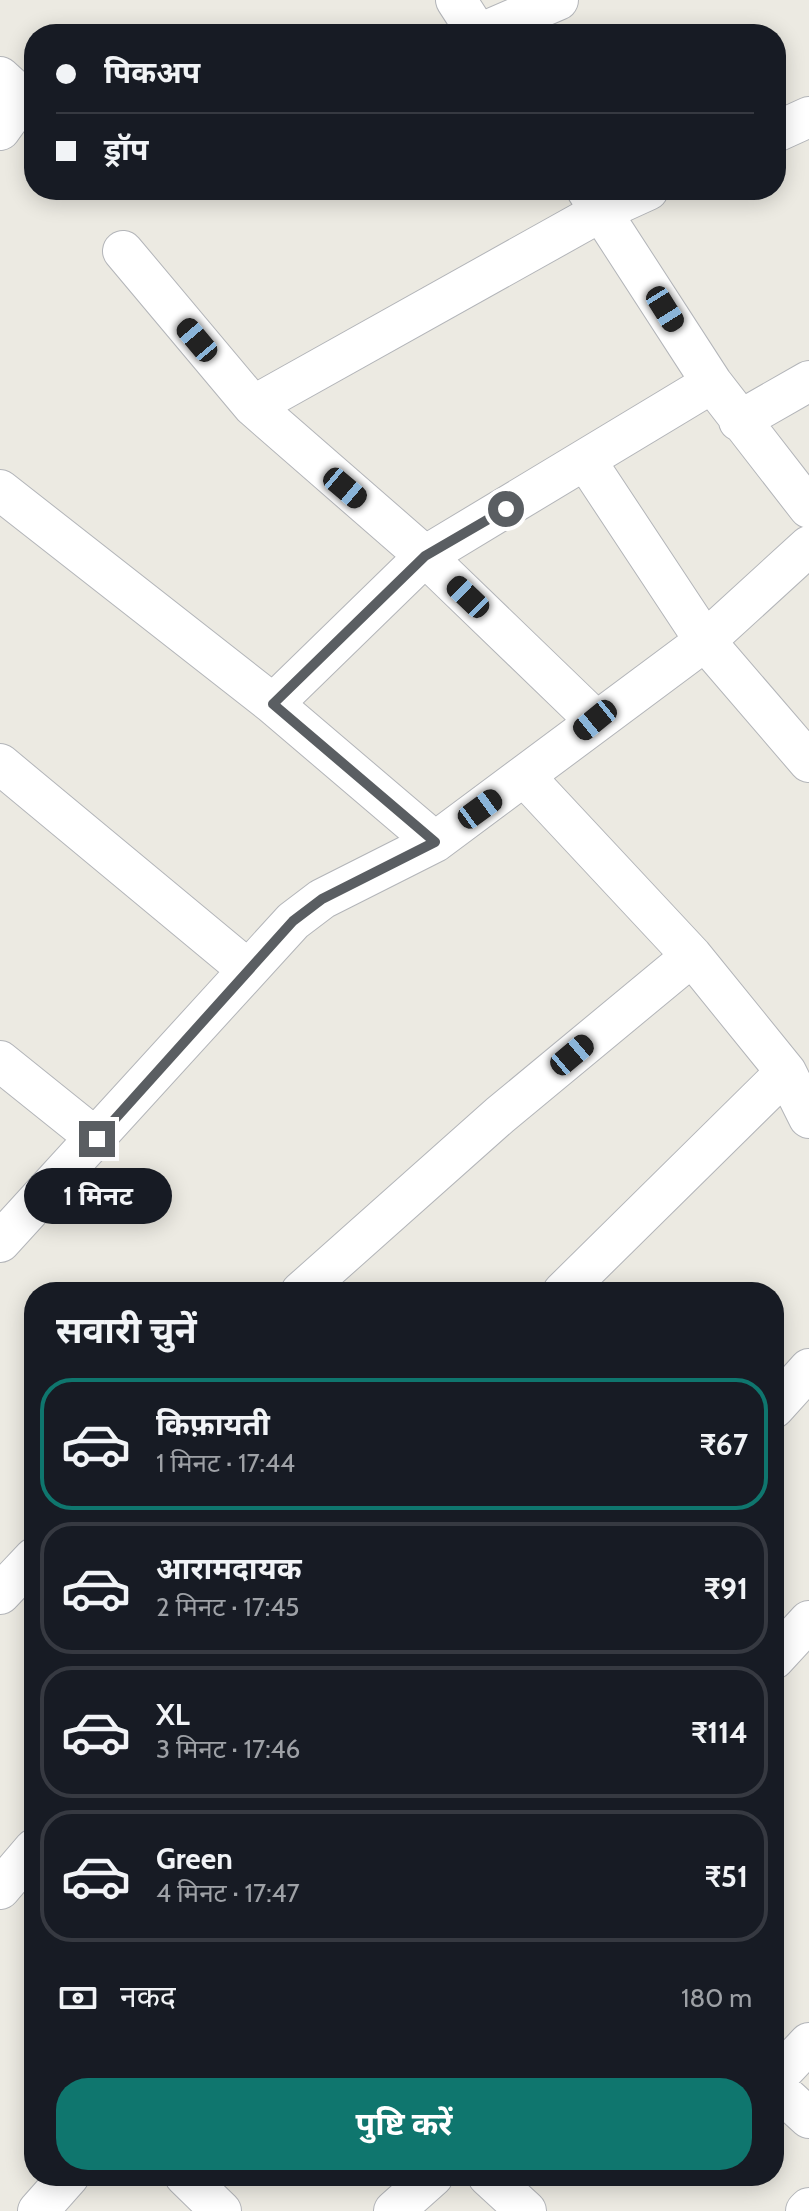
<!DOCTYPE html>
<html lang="hi">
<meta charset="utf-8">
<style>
body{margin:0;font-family:Cabin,"Noto Sans Devanagari",sans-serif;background:#242831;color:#f1f3f6;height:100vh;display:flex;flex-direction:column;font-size:30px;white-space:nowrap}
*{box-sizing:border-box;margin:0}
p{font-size:26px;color:#9ea1a6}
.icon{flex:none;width:44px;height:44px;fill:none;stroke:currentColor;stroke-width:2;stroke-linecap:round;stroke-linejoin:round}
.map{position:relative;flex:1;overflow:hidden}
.panel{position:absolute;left:24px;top:1282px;width:760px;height:904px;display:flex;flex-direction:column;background:#171b24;border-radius:32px;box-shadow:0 4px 20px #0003}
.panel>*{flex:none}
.guide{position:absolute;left:24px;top:24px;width:762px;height:176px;border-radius:32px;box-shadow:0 4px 20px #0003;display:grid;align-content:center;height:176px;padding:0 32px;background:#171b24}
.end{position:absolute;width:36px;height:36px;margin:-18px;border:10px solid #5a5e62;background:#fff;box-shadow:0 0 0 4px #fff}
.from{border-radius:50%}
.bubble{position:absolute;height:56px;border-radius:28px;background:#171b24;box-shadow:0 4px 20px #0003;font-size:26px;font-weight:700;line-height:56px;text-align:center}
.car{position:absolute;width:24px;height:48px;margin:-24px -12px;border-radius:10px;box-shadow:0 0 6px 2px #0007;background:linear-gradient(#222 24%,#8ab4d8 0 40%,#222 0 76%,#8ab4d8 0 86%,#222 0)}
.guide b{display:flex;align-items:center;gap:28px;height:76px;font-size:30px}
.guide b+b{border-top:2px solid #363941}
.guide i{width:20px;height:20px;background:#f1f3f6}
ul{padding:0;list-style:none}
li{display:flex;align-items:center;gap:24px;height:132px;margin:0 16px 12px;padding:0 16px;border:4px solid #363941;border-radius:32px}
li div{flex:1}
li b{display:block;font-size:30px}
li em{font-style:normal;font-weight:700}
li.active{border-color:#0f766e}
li>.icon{width:72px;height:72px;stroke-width:1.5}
h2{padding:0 32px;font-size:36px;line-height:96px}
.pay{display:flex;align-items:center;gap:20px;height:88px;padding:0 32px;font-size:30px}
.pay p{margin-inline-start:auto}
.primary-button{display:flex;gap:16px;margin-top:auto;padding:16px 32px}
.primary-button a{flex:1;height:92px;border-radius:32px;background:#0f766e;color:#fff;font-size:32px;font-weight:700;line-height:92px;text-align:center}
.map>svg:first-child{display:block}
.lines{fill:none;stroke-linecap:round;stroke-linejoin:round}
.street-casing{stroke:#b3b5b9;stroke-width:42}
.street{stroke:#fff;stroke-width:40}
.route{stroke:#5a5e62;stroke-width:10}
</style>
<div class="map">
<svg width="809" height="2211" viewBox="0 0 809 2211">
<rect width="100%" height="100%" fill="#eceae2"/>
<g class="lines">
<defs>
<path id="street" d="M456 0 478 34
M479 34 558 0
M0 77 34 108
M0 130 23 98
M776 132 809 117
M587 190 712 383 809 508
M123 251 253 406 425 556 595 720
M253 406 602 211 648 190
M739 421 809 381
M586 461 705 641 809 762
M0 490 273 704 435 842
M273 704 425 556 712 383
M0 764 247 969
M524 776 692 956 786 1072 809 1118
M0 1061 97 1139
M0 1242 293 921 322 899 435 842 705 641 809 546
M301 1292 500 1115 692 956
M563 1292 786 1072
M774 1408 809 1369
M0 1594 34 1558
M774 1659 809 1621
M0 1889 34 1849
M774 2080 809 2043
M774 2086 809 2118
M185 2176 221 2211
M488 2176 526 2211
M38 2211 69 2176
M394 2211 433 2176
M806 2211 809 2208"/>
</defs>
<use href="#street" class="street-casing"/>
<use href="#street" class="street"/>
</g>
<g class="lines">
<path class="route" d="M97 1139 293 921 322 899 435 842 273 704 425 556 506 509"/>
</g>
</svg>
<i class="end from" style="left:506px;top:509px"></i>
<i class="end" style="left:97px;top:1139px"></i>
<div class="bubble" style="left:24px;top:1168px;width:148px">1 मिनट</div>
<i class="car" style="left:665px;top:309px;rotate:148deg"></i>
<i class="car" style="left:197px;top:340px;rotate:320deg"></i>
<i class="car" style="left:345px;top:488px;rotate:130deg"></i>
<i class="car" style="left:468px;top:597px;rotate:314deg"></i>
<i class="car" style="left:595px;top:720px;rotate:231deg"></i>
<i class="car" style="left:480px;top:809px;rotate:54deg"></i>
<i class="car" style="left:572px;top:1055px;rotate:50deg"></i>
<div class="guide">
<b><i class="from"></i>पिकअप</b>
<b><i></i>ड्रॉप</b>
</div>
<section class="panel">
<h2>सवारी चुनें</h2>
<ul>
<li class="active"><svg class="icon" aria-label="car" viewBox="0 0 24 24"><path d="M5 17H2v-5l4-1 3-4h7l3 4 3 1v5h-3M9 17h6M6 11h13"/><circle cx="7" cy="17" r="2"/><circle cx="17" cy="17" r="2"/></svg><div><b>किफ़ायती</b><p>1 मिनट · 17:44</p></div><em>₹67</em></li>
<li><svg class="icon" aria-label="car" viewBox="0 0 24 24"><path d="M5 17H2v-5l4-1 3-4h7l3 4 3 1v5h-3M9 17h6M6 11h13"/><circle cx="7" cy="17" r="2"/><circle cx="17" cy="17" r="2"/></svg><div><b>आरामदायक</b><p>2 मिनट · 17:45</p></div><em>₹91</em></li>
<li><svg class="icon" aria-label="car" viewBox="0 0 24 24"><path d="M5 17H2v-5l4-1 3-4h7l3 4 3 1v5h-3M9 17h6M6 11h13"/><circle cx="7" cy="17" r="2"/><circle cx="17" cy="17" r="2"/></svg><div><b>XL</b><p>3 मिनट · 17:46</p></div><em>₹114</em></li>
<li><svg class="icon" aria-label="car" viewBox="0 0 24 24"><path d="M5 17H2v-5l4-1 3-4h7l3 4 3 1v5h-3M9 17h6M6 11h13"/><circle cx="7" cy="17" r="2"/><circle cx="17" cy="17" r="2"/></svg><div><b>Green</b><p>4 मिनट · 17:47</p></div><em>₹51</em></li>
</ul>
<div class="pay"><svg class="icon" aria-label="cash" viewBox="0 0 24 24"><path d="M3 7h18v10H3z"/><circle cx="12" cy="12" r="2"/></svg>नकद<p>180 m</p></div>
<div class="primary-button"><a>पुष्टि करें</a></div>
</section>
</div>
